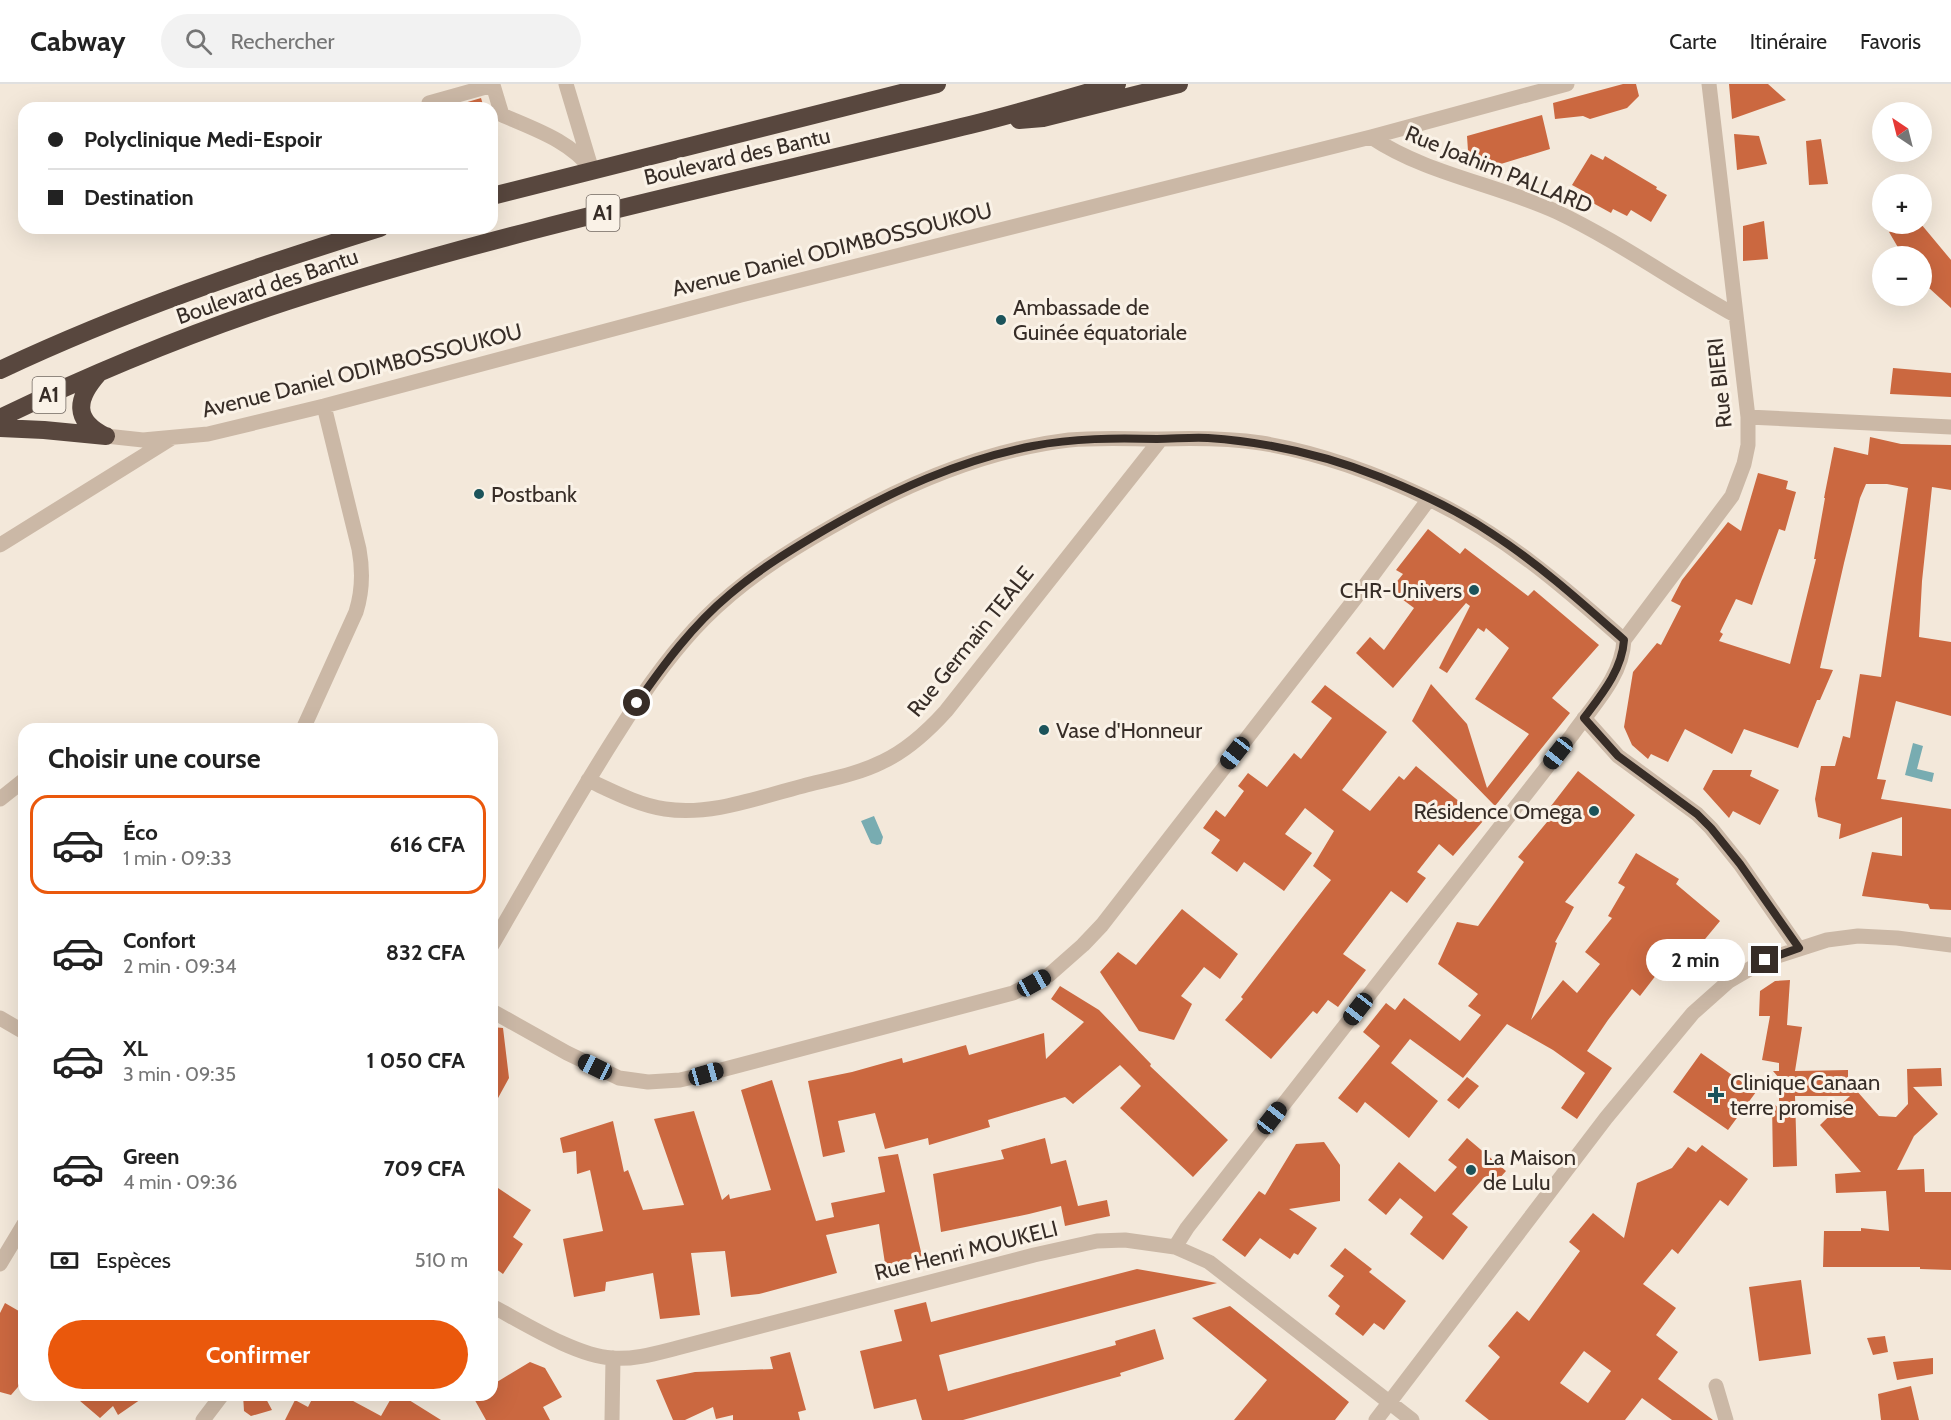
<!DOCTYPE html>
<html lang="fr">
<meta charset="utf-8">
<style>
body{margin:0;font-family:Cabin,sans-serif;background:#f2f2f2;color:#222;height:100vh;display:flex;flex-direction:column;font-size:22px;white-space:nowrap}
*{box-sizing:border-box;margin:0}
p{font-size:20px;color:#767676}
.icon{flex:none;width:33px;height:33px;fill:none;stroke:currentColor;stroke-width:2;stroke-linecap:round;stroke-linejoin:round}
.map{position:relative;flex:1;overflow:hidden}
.sheet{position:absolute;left:18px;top:639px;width:480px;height:678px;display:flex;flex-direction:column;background:#fff;border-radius:18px;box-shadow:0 6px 24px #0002}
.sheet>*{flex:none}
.top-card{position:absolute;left:18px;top:18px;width:480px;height:132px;border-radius:18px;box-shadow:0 6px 24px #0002;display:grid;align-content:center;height:132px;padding:0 30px;background:#fff}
.needle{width:39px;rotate:325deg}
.controls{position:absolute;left:1872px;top:18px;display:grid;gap:12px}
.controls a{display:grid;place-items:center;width:60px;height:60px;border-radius:50%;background:#fff;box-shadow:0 6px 24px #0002;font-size:30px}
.end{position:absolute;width:27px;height:27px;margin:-14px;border:8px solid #372d27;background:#fff;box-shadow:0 0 0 3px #fff}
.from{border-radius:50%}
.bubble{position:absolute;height:42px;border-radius:21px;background:#fff;box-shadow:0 6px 24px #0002;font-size:20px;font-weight:700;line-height:42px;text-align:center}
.car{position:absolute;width:18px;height:36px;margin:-18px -9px;border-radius:8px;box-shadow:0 0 4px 2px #0007;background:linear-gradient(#222 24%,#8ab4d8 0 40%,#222 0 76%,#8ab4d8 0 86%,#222 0)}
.top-card b{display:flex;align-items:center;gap:21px;height:57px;font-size:22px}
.top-card b+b{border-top:2px solid #e0e0e0}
.top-card i{width:15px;height:15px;background:#222}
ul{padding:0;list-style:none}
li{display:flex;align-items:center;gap:18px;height:99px;margin:0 12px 9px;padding:0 18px;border:3px solid transparent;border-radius:18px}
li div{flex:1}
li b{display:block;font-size:22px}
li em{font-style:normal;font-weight:700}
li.selected{border-color:#ea580c}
li>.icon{width:54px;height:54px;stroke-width:1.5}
h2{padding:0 30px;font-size:27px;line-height:72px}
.pay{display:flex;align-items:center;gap:15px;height:66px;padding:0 30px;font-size:22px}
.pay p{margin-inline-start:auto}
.action{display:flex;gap:12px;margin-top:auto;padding:12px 30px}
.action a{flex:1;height:69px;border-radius:36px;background:#ea580c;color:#fff;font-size:24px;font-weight:700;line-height:69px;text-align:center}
header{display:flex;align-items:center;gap:36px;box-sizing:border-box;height:84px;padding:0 30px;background:#fff;border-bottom:2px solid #e0e0e0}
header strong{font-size:28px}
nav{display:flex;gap:33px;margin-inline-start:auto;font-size:21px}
.search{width:420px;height:54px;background:#f2f2f2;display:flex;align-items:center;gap:15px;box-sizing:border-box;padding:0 21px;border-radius:33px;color:#767676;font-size:22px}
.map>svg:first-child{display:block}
.water{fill:#78acb1}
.building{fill:#cb6840;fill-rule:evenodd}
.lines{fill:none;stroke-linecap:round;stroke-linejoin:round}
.minor{stroke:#cbb8a6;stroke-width:15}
.highway{stroke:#58473e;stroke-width:18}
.route{stroke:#372d27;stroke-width:8}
.poi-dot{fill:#1b535a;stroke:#faf2e7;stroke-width:2}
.labels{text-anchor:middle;stroke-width:6;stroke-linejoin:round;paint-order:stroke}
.shield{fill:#faf2e7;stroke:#726861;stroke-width:1.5}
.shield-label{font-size:21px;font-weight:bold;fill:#372d27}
.street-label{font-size:22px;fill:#372d27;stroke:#faf2e7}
.poi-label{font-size:22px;fill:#372d27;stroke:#faf2e7;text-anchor:start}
</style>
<header>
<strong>Cabway</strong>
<div class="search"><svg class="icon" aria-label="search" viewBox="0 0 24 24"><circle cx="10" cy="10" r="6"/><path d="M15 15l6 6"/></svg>Rechercher</div>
<nav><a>Carte</a><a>Itinéraire</a><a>Favoris</a></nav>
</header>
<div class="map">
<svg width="1951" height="1336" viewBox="0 0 1951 1336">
<rect width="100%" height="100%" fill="#f3e8da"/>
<path class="water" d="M1913 659 1923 662 1917 685 1934 689 1932 698 1905 691Z
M874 732 883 753 881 760 877 761 871 759 861 737Z"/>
<path class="building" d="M1623 0H1636L1639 12 1627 24 1590 35 1583 32 1555 35 1553 19Z
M1729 0H1768L1786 16 1732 35Z
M481 14 484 24H455L454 22Z
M1542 31 1550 65 1491 83 1475 79 1468 67 1467 52Z
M1734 50 1759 52 1767 80 1737 86Z
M1821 55 1828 100 1809 101 1806 57Z
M1591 70 1603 76 1605 72 1657 103 1656 105 1667 111 1651 138 1631 126 1627 132 1613 125 1611 129 1582 113 1585 108 1572 101Z
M1764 137 1768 175 1743 177V142Z
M1912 140H1921L1951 176V224L1929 204 1922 203V172H1903L1889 148Z
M1893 284 1951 289V313L1890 310Z
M1870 353 1901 360 1951 361V406L1932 403 1922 497 1919 553 1951 558V632L1896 617 1877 695 1886 696 1881 715 1951 725V826L1930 825 1928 820 1862 812 1872 768 1902 772V733L1839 755 1841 740 1818 733 1815 715 1821 682H1835L1843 652 1850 654 1860 590 1881 593 1908 404 1887 400H1866L1860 414 1844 479 1820 584 1833 586 1820 616H1817L1798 664 1744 645 1732 670 1685 645 1668 678 1651 670 1648 675 1632 661 1624 643 1633 588 1657 559 1661 561 1681 522 1671 517 1682 496 1728 438 1741 447 1758 389 1788 397 1786 405 1796 408 1785 447 1779 445 1752 521 1736 515 1720 548 1723 550 1719 557 1790 580 1816 475H1814L1825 414H1824L1834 363 1868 371Z
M1428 445 1460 470 1465 464 1528 512 1534 506 1599 561 1552 614 1570 629 1495 722 1412 637 1431 600 1467 640 1487 704 1529 650 1475 615 1509 564 1486 544 1484 548 1478 544 1447 589 1439 584 1470 522 1466 519 1393 604 1356 569 1370 553 1384 566 1414 524 1390 506 1403 490 1396 486Z
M1325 601 1387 648 1342 706 1370 727 1399 692 1404 696 1416 682 1483 737 1453 772 1439 760 1417 788 1426 794 1407 819 1391 807 1343 870 1366 886 1338 923 1328 916 1317 930 1313 927 1271 975 1225 936 1243 915 1241 913 1331 796 1313 782 1334 747 1305 724 1285 750 1312 769 1284 807 1244 778 1237 788 1211 769 1220 756 1203 744 1216 726 1225 733 1244 707 1238 702 1248 689 1267 703 1294 669 1301 675 1332 634 1311 618Z
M1713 686H1752L1750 692 1779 706 1760 741 1733 727 1729 734 1703 705Z
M1578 687 1635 731 1565 818 1574 823 1555 858 1557 859 1531 936 1563 896 1577 909 1600 880 1585 868 1612 834 1608 832 1625 803 1618 799 1636 769 1679 795 1676 800 1720 837 1672 895 1660 886 1640 912 1632 905 1608 936 1587 967 1612 984 1577 1035 1561 1024 1585 989 1553 966 1507 940 1463 994 1410 955 1391 979 1438 1017 1409 1054 1365 1018 1357 1029 1338 1014 1380 962 1363 948 1386 919 1395 926 1404 914 1460 957 1481 931 1468 922 1478 910 1438 880 1457 838 1478 842 1524 778 1518 773 1557 726 1551 722Z
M1182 825 1238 870 1220 895 1204 883 1181 912 1192 920 1174 956 1139 947 1100 888 1118 868 1136 881Z
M1790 896 1787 941 1802 943 1795 987 1848 986V997L1879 1032 1896 1033 1908 1020 1907 985 1941 984 1942 1002 1913 1003 1938 1030 1914 1052 1897 1086 1924 1085 1925 1108H1951V1186L1920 1185V1183H1823L1824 1147H1861V1144L1889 1147 1886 1107 1836 1109 1835 1090 1861 1088 1820 1041 1850 1012H1795L1797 1082 1773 1083 1772 1019 1779 1024V994L1773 987H1779V979L1762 976 1770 932H1759L1760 907 1775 897Z
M1060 902 1099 926 1151 980 1150 982 1228 1056 1193 1093 1120 1024 1141 1002 1120 981 1073 1020 1065 1013 988 1036 990 1043 929 1061 928 1054 885 1065 875 1029 838 1037 845 1068 823 1073 808 997 852 988 902 974 903 979 966 961 969 971 1044 949 1046 975 1084 938 1051 915Z
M492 943 503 944 509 994 492 1025Z
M1701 969 1756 1008 1728 1046 1673 1008Z
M1467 993 1479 1002 1459 1025 1447 1016Z
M772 996 816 1137 834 1133 831 1119 885 1108 878 1073 898 1070 922 1172 902 1177 903 1184 886 1186 879 1140 826 1151 837 1189 759 1210 731 1213 725 1167 691 1169 700 1231 660 1235 653 1189 606 1198 605 1207 574 1213 563 1155 603 1147 590 1086 577 1090 576 1067 563 1069 560 1054 613 1037 624 1088 628 1086 643 1126 684 1121 654 1035 694 1027 722 1116 729 1110 730 1115 771 1106 741 1006Z
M1045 1054 1051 1080 1066 1076 1078 1122 1107 1116 1110 1132 1065 1142 1061 1122 1029 1130 941 1148 933 1090 1004 1075 1001 1066Z
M1467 1054 1506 1087 1490 1105 1481 1097 1452 1130 1468 1143 1443 1176 1410 1150 1423 1133 1400 1114 1386 1131 1368 1116 1399 1078 1435 1108 1457 1083 1448 1076Z
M1324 1058 1340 1081V1117L1289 1125 1317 1144 1298 1171 1294 1169 1290 1175 1260 1154 1245 1173 1222 1156 1259 1107 1265 1111 1296 1060Z
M1702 1061 1748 1095 1728 1122 1720 1116 1678 1170 1672 1165 1643 1200 1676 1224 1656 1251 1678 1268 1658 1295 1713 1336H1672L1642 1314 1625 1336H1489L1465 1317 1500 1273 1488 1262 1517 1227 1529 1237 1580 1167 1569 1158 1593 1129 1624 1154 1637 1099 1672 1084 1688 1063 1696 1068ZM1584 1267 1611 1287 1588 1319 1560 1299Z
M492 1100 531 1126 513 1153 523 1160 503 1190 492 1182Z
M1345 1164 1372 1185 1369 1188 1406 1217 1384 1246 1374 1239 1363 1252 1335 1230 1340 1222 1328 1212 1344 1192 1330 1182Z
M1137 1185 1217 1199 939 1271 948 1307 1116 1261 1115 1257 1155 1245 1164 1275 1120 1289 1121 1292 963 1336H922L916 1315 874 1325 860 1267 902 1257 894 1226 926 1218 931 1238Z
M1801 1196 1811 1270 1759 1277 1749 1203Z
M5 1219 24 1230V1296L11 1311 0 1308V1229Z
M1230 1222 1349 1318 1335 1336H1234L1267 1296 1192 1234Z
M1885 1252 1888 1268 1873 1271 1867 1254Z
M790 1268 806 1326 798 1328 800 1336H733V1331L716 1335 713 1323 685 1336H673L656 1296 695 1288 773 1285 770 1273Z
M1933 1274V1290L1897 1296 1893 1278Z
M530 1278 545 1284 562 1313 543 1323 550 1336H486L472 1311H492V1301Z
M1911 1302 1919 1336H1881L1878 1310Z
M73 1311H147L118 1331 113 1322 100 1334Z
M243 1311H264L272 1326 251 1332 244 1327Z
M314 1311H342L381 1332 393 1311H401L441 1336H285L295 1316 308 1323Z"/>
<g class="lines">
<path class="minor" d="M566 0 590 80
M430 24 429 19 493 1 502 31C534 45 571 57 592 86
M1371 53C1426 90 1496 100 1557 128 1618 157 1675 198 1735 231
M1748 333 1951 343
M106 352 143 356 208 350 324 322 741 211 1371 53 1567 0
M0 461 172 354
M1624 556 1732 412 1744 380 1748 361V333L1709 0
M1584 634 1618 672 1697 730 1711 744 1740 780 1799 865
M303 645 356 528C363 506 363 487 359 465L324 322
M588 696C612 707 638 721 665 725 712 732 759 713 803 702 830 695 858 690 882 678 908 666 928 647 946 627L1161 355
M0 715 24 696
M492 861C534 789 574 717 619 647 644 607 671 568 705 534 742 497 785 469 831 443 905 400 984 366 1069 356 1100 353 1131 355 1162 355 1195 354 1228 354 1261 359 1317 368 1378 390 1429 415 1503 450 1563 502 1624 556 1622 593 1593 621 1572 651L1187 1144 1175 1163
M492 927 567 969 619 994 648 998 680 996 706 990 1013 909 1049 891 1083 861 1102 841 1361 507 1429 415
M0 934 24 948
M0 1180 24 1140
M492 1222C524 1239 576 1272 612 1274 633 1276 657 1269 677 1264L1034 1171 1097 1157 1125 1156 1175 1163 1209 1178 1412 1336
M1716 1302 1726 1336
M203 1336 222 1311
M612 1336 613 1274
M1376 1336 1606 1034 1693 929 1729 897 1765 876 1827 856 1858 852 1897 854 1951 861"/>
<path class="highway" d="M1019 36 1043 34 1179 0
M492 112 937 0
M0 286C123 228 251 184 380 144
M98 290C76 315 73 336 105 352
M0 334C93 289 190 249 288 217 512 144 742 97 970 41 1019 29 1068 14 1117 0
M0 344 44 346 106 352"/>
</g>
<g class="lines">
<path class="route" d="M637 619C664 580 693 541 729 511 759 485 794 464 828 444 892 407 959 376 1033 362 1074 354 1115 354 1157 355 1174 355 1191 353 1208 354 1266 358 1325 371 1380 393 1418 408 1457 426 1491 449 1539 480 1581 518 1624 556 1622 586 1602 610 1584 634L1618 672 1697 730 1711 744 1740 780 1799 864 1765 876"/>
</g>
<g class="poi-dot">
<circle cx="1001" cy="236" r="6"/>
<circle cx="479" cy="410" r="6"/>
<circle cx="1474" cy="506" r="6"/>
<circle cx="1044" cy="646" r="6"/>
<circle cx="1594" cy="727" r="6"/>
<path d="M1713 1002h6v6h6v6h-6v6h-6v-6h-6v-6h6z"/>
<circle cx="1471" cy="1086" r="6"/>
</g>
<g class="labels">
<g class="shield">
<rect x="586.5" y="111" width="33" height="36" rx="4.5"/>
<rect x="32.5" y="293" width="33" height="36" rx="4.5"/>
</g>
<g class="shield-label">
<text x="603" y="136">A1</text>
<text x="49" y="318">A1</text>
</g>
<g class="street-label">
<text transform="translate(737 72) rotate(-13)" y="8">Boulevard des Bantu</text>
<text transform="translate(1499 85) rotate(22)" y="8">Rue Joahim PALLARD</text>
<text transform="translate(832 165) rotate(-14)" y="8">Avenue Daniel ODIMBOSSOUKOU</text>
<text transform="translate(267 202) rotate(-19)" y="8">Boulevard des Bantu</text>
<text transform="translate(362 286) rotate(-14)" y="8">Avenue Daniel ODIMBOSSOUKOU</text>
<text transform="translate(1719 299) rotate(-96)" y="8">Rue BIERI</text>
<text transform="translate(970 557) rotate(-51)" y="8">Rue Germain TEALE</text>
<text transform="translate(966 1166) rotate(-14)" y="8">Rue Henri MOUKELI</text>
</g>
<g class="poi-label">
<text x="1013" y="231">Ambassade de<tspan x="1013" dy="25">Guinée équatoriale</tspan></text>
<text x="491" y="418">Postbank</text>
<text x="1462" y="514" text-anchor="end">CHR-Univers</text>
<text x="1056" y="654">Vase d'Honneur</text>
<text x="1582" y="735" text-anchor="end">Résidence Omega</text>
<text x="1730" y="1006">Clinique Canaan<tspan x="1730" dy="25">terre promise</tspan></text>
<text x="1483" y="1081">La Maison<tspan x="1483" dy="25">de Lulu</tspan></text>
</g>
</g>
</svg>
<div class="controls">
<a><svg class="needle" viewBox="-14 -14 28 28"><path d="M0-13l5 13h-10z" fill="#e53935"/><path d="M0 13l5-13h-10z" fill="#767676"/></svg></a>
<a>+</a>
<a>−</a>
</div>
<i class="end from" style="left:637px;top:619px"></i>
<i class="end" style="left:1765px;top:876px"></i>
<div class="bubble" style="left:1646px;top:855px;width:99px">2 min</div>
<i class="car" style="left:1235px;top:669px;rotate:218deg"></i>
<i class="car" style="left:1558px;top:669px;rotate:218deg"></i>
<i class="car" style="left:1034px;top:899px;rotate:61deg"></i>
<i class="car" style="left:1358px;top:925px;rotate:218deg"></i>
<i class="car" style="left:595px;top:983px;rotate:296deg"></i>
<i class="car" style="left:706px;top:990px;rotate:74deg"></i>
<i class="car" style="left:1272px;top:1034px;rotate:38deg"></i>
<div class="top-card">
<b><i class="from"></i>Polyclinique Medi-Espoir</b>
<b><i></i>Destination</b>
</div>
<section class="sheet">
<h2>Choisir une course</h2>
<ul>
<li class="selected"><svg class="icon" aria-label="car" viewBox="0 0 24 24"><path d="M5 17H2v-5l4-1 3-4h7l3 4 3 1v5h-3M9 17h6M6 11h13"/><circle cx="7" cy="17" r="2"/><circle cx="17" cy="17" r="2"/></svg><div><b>Éco</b><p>1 min · 09:33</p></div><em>616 CFA</em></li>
<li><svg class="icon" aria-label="car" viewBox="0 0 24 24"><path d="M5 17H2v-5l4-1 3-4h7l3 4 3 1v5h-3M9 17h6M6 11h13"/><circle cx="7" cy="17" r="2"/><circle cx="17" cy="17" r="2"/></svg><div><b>Confort</b><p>2 min · 09:34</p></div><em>832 CFA</em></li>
<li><svg class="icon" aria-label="car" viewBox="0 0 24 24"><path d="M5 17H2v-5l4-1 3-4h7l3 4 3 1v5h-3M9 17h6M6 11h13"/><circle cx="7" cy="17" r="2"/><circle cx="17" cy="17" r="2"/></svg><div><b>XL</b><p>3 min · 09:35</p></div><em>1 050 CFA</em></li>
<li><svg class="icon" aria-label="car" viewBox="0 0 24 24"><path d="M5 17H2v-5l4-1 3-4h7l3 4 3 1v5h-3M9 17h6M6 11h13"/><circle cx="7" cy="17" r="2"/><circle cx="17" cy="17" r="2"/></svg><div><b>Green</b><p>4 min · 09:36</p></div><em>709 CFA</em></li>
</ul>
<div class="pay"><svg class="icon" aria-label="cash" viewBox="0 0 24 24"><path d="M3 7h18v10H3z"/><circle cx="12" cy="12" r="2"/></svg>Espèces<p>510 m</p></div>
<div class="action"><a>Confirmer</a></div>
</section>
</div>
